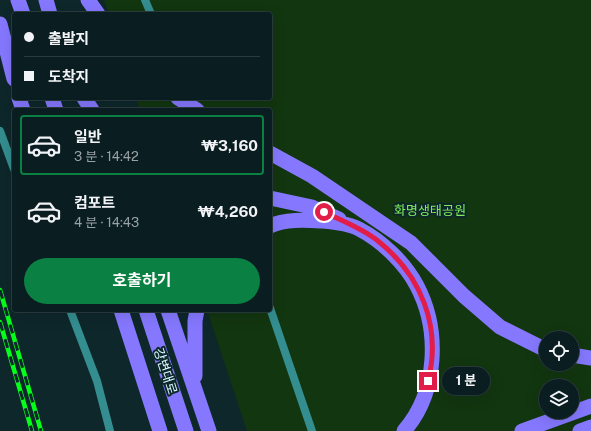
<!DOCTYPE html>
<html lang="ko">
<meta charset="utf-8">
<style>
body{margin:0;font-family:"Public Sans","Noto Sans KR",sans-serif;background:#182a2d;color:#f1f3f6;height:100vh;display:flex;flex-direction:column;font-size:15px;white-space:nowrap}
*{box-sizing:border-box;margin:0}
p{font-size:13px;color:#99a2a5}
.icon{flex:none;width:22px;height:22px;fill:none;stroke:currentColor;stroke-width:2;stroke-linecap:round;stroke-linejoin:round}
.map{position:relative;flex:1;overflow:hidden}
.drawer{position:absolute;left:12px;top:108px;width:260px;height:204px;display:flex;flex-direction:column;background:#0a1d20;border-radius:4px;box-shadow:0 4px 16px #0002,0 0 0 1px #2a3b3e}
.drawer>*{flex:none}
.hud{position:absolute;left:12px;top:12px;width:260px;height:88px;border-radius:4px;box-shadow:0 4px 16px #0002,0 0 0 1px #2a3b3e;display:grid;align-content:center;height:88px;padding:0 12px;background:#0a1d20}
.controls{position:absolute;left:539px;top:331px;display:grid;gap:8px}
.controls a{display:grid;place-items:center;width:40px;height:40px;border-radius:50%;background:#0a1d20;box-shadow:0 4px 16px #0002,0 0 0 1px #2a3b3e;font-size:20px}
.end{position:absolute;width:18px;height:18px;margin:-9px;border:5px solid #e11d48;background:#fff;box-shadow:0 0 0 2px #fff}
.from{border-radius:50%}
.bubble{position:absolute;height:28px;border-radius:14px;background:#0a1d20;box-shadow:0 4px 16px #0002,0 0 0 1px #2a3b3e;font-size:13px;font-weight:700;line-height:28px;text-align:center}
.hud b{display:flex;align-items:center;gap:14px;height:38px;font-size:15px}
.hud b+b{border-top:1px solid #2a3b3e}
.hud i{width:10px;height:10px;background:#f1f3f6}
ul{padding:7px 0 0;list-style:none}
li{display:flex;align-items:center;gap:12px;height:60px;margin:0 8px 6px;padding:0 4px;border:2px solid transparent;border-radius:4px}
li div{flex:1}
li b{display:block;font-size:15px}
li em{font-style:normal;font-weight:700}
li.active{border-color:#0b8043}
li>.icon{width:36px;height:36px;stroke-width:1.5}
.action{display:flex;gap:8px;margin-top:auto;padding:8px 12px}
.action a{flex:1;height:46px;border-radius:24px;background:#0b8043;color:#fff;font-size:16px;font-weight:700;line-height:46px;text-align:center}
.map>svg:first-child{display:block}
.green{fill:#123610;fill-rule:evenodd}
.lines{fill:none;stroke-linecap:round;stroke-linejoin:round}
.minor{stroke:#348d8f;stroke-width:8}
.tertiary{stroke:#348d8f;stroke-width:8}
.trunk{stroke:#8578ff;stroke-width:15}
.rail-casing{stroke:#04ff1b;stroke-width:4.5}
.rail{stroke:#0e272b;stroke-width:3;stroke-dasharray:9;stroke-linecap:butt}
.route{stroke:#e11d48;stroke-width:5}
.labels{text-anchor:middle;stroke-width:4;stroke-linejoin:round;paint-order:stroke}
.park-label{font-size:13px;fill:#7eec57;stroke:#0e272b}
.street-label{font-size:13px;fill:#d8fbff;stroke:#0e272b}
</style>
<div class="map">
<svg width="591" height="431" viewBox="0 0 591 431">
<rect width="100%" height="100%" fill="#0e272b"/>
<path class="green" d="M104 0H591V431H247L207 310H270V110H140L136 98H270V14H109ZM546 338H572V364H546ZM546 386H572V412H546Z"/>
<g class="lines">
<path class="minor" d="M0 131 14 169
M70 310 97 381 110 431"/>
<path class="tertiary" d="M145 0 151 14
M270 308 312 431"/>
<path class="trunk" d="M18 0 23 14
M46 0 50 14
M88 0 98 14
M0 24 14 79
M19 98 23 110
M52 98 56 110
M84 98 92 110
M178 98 197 110
M270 153 312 176 411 243 464 296 500 327 546 350
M270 198 312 207 339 219
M270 226C285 219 305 220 321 221 333 222 348 223 359 229 382 241 405 263 417 286 440 330 438 392 404 431
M121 310 160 431
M146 310 186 431
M168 310 209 431
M572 355 591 358
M195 376V321L197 310
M522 431 591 406
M580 431 591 427"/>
<defs>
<path id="rail" d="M0 290 41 431
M0 322 32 431"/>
</defs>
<use href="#rail" class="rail-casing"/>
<use href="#rail" class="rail"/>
</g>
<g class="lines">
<path class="route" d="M324 212C342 221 362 228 378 241 421 275 442 327 428 381"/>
</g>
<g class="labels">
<g class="park-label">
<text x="430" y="215">화명생태공원</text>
</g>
<g class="street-label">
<text transform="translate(166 371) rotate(72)" y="5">강변대로</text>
</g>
</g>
</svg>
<div class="controls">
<a><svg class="icon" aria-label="locate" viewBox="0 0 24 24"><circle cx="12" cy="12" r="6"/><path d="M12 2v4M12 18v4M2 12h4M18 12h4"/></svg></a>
<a><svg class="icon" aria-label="layers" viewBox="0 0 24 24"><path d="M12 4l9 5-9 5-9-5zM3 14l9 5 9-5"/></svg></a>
</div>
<i class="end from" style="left:324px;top:212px"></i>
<i class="end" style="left:428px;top:381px"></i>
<div class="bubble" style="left:442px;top:367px;width:48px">1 분</div>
<div class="hud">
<b><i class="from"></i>출발지</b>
<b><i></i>도착지</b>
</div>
<section class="drawer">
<ul>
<li class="active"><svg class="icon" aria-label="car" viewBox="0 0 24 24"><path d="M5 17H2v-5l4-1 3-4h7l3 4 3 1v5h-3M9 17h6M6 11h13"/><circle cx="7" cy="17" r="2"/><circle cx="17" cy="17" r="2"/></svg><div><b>일반</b><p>3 분 · 14:42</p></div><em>₩3,160</em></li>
<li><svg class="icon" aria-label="car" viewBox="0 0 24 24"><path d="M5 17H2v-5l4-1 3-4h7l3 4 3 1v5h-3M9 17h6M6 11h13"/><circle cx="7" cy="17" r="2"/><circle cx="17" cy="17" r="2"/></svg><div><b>컴포트</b><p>4 분 · 14:43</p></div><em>₩4,260</em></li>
</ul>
<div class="action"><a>호출하기</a></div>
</section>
</div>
